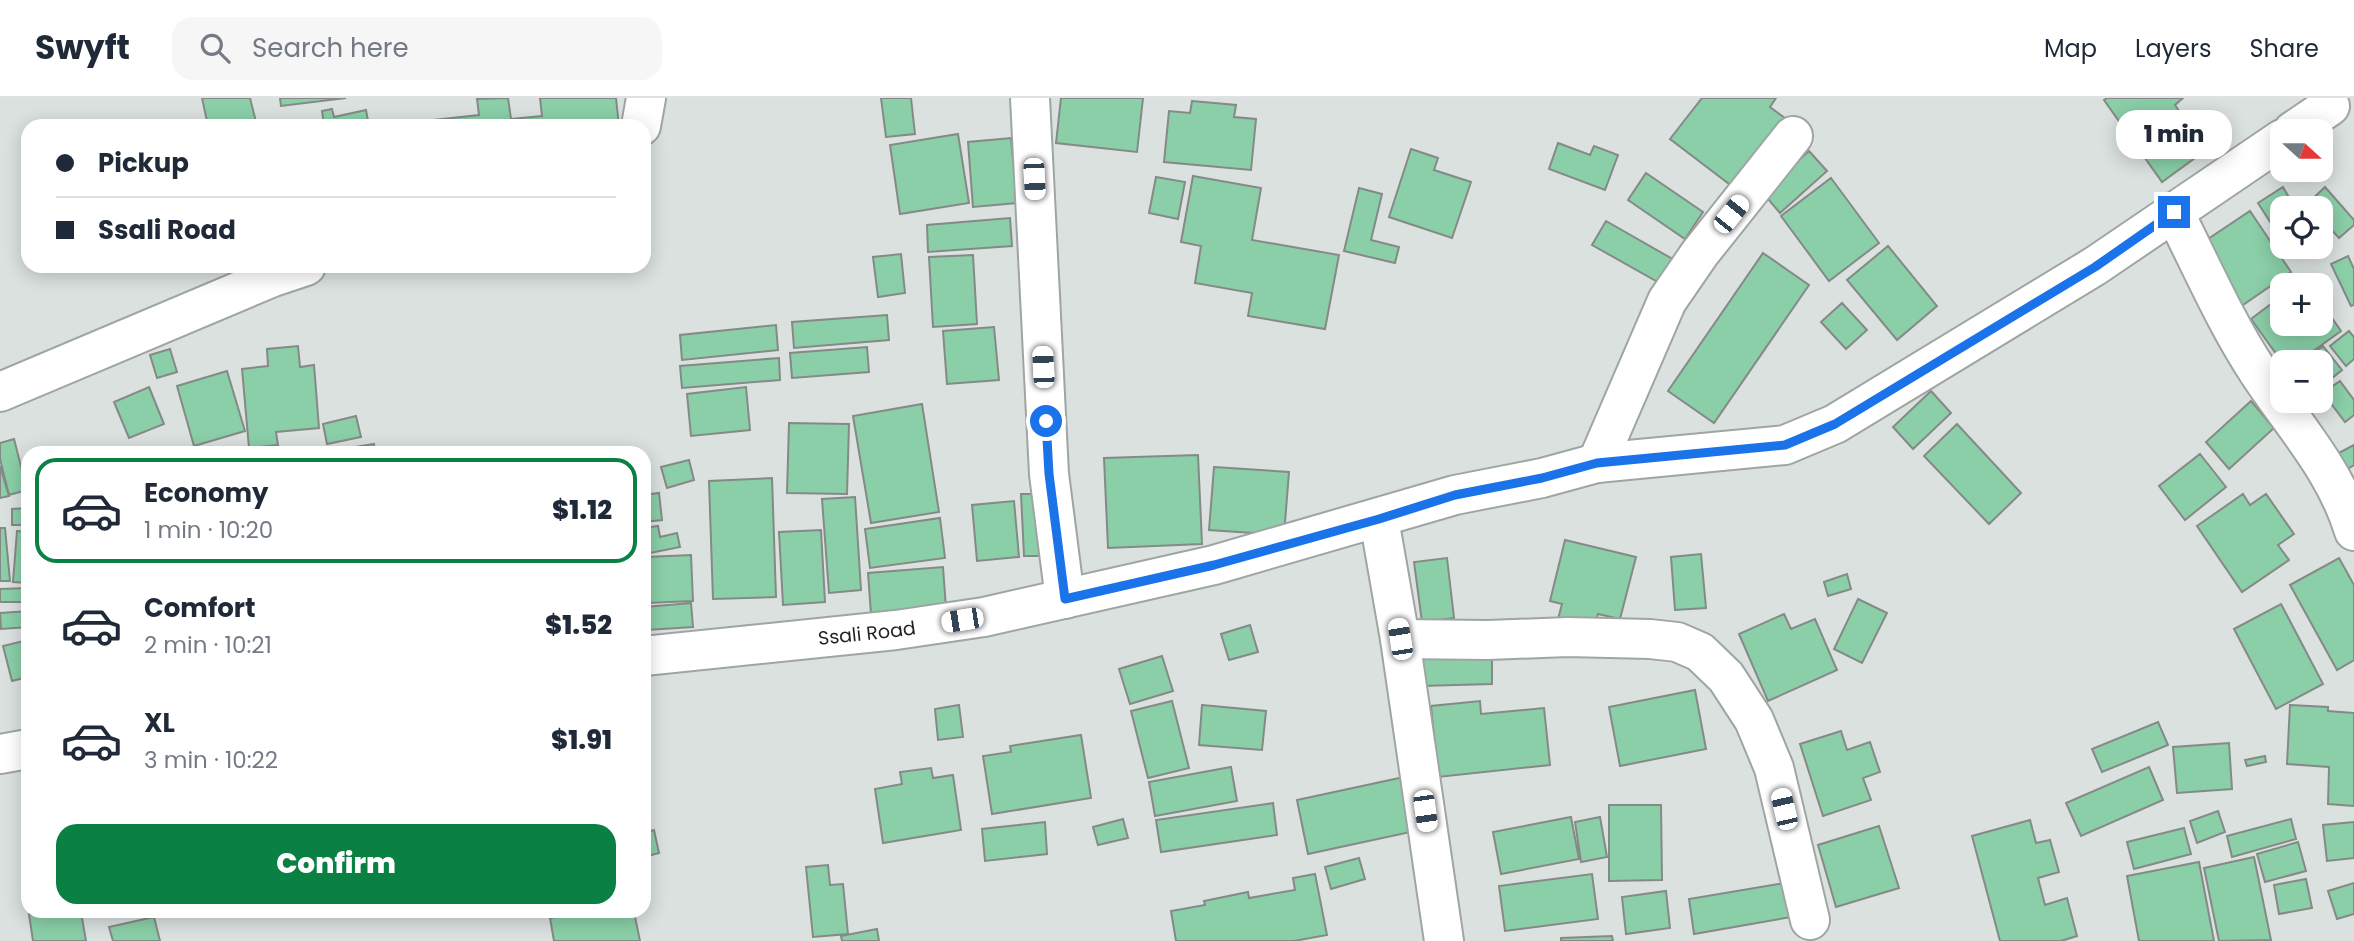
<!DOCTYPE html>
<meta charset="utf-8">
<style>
body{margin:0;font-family:Poppins,sans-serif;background:#f6f6f7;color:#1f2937;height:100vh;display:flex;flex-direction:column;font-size:26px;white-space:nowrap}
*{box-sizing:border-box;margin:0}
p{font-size:23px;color:#747a83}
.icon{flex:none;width:38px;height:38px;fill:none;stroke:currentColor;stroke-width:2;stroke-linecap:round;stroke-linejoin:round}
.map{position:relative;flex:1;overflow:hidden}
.side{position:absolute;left:21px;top:348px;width:630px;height:472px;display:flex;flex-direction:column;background:#fff;border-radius:21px;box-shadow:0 4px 18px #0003}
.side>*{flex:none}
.top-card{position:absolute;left:21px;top:21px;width:630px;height:154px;border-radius:21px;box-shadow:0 4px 18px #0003;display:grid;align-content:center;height:154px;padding:0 35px;background:#fff}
.needle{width:46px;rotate:111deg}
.fabs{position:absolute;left:2270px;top:21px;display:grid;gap:14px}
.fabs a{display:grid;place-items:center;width:63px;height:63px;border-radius:14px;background:#fff;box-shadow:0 4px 18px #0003;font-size:35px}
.end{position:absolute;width:32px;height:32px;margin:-16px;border:9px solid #1a73e8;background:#fff;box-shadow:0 0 0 4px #fff}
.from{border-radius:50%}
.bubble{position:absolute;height:49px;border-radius:21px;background:#fff;box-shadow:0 4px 18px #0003;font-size:23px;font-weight:800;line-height:49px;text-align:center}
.car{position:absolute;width:21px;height:42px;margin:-21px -10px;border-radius:9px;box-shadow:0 0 5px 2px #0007;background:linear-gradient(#fff 24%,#345 0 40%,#fff 0 76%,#345 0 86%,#fff 0)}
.top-card b{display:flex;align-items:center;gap:24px;height:66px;font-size:26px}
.top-card b+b{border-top:2px solid #e0e1e3}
.top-card i{width:18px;height:18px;background:#1f2937}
ul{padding:12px 0 0;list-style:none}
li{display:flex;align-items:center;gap:21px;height:105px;margin:0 14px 10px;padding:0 21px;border:4px solid transparent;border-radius:21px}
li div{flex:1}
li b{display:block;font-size:26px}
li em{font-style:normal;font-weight:800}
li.current{border-color:#0b8043}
li>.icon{width:63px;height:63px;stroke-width:1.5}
.button{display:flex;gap:14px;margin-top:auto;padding:14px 35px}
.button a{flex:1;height:80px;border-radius:21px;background:#0b8043;color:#fff;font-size:28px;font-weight:800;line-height:80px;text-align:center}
header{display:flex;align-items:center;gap:42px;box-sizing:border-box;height:98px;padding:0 35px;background:#fff;border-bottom:2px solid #e0e1e3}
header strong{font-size:33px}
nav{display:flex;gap:38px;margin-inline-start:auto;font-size:24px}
.search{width:490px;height:63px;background:#f6f6f7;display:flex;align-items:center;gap:18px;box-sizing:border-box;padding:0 24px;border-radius:21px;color:#747a83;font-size:26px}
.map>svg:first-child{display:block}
.building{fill:#8acfa8;stroke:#858a87;stroke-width:2}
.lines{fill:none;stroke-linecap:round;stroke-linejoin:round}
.minor-casing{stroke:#9ea5a3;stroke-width:42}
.minor{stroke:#fff;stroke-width:38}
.route{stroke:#1a73e8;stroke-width:9}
.labels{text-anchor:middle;stroke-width:5;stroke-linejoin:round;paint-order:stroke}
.street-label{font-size:19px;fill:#1f2221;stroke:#e7eeec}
</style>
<header>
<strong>Swyft</strong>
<div class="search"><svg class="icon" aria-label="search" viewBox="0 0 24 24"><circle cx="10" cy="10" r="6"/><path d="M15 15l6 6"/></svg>Search here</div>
<nav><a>Map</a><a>Layers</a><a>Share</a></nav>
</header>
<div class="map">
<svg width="2354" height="843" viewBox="0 0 2354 843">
<rect width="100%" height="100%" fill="#dae1df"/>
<path class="building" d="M202 0H250L257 28H208Z
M280 0H346L281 8Z
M508 0 511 21 542 18 540 0H616L619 28H434V22L479 17 477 1Z
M881 0H911L915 36 886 39Z
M1061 0H1143L1137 54 1056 45Z
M1702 0H1776L1770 9 1793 26 1741 95 1670 41Z
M2107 0H2183L2175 7 2206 52 2162 84 2104 2Z
M1192 3 1236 7 1234 19 1256 21 1251 72 1164 64 1169 13 1190 15Z
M332 11 334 19 366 12 369 28H317L324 27 322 13Z
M958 36 969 105 900 116 890 47Z
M1011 40 1017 105 973 109 968 44Z
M1558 45 1590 57 1594 48 1618 57 1605 92 1549 71Z
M1411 51 1438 60 1434 72 1471 84 1452 140 1389 119Z
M1809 53 1827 73 1780 115 1763 95Z
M2320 55 2330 69 2314 80 2308 72H2320Z
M1646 75 1703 114 1685 141 1628 102Z
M1193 78 1261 90 1252 142 1339 157 1325 231 1248 218 1252 195 1195 185 1201 148 1181 144Z
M1156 79 1185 84 1178 121 1149 115Z
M1831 80 1879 145 1829 183 1781 118Z
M2283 89 2295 110H2282V129L2276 133 2258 105Z
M2325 89 2354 122V127L2339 140 2320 119V110H2312L2308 105Z
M1359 90 1382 96 1371 142 1399 149 1395 165 1344 153Z
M2250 113 2291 174 2237 211 2196 149Z
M1010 120 1012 148 928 154 927 127Z
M1606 123 1676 163 1663 187 1592 147Z
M1888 148 1937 208 1897 242 1847 182Z
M1763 155 1809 187 1714 325 1668 293Z
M901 156 905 195 878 199 873 159Z
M973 157 977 226 933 229 929 159Z
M2348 158 2354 171V207L2351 208 2331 166Z
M2275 203 2282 214V226H2291L2297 235 2310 226H2320V218L2327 213 2341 233 2298 264H2282L2251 221Z
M1842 205 1867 232 1846 251 1821 224Z
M887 217 889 242 794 250 792 224Z
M776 227 778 252 682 262 680 237Z
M994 229 999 282 947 286 943 233Z
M2349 233 2354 239V261L2346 268 2330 248Z
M298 248 300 269 314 267 319 330 276 334 278 347 249 350 242 271 268 268 267 251Z
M2323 248 2342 272 2320 290V264H2303Z
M867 249 869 274 792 280 790 255Z
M170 251 177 274 157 280 150 257Z
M779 260 780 282 682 290 680 268Z
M227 273 245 333 194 348 177 288Z
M2340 283 2354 302V317L2345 324 2323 295Z
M149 289 164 326 129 340 114 304Z
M746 289 750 332 691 338 687 296Z
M1931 293 1951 315 1913 351 1893 329Z
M2251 303 2274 330 2229 371 2206 344Z
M922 306 939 414 871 425 853 318Z
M356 318 361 339 327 346 323 326Z
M789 325 849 326 847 396 787 395Z
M1957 326 2021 395 1989 426 1924 358Z
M14 341 27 392 9 397 0 361V345Z
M374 346 375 355H330V353Z
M2354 347V367L2344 373 2335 357Z
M2200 356 2226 389 2185 422 2159 388Z
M1198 357 1202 446 1108 450 1104 360Z
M689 362 694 382 667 390 661 369Z
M0 368 9 398 0 400Z
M1214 369 1289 374 1284 437 1209 432Z
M772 380 776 499 713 501 709 383Z
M659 395 662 422 644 424V397Z
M1021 396H1037L1040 458H1024Z
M2243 396 2250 407 2266 396 2294 436 2278 447 2289 462 2242 494 2197 428Z
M855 399 861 492 829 495 822 401Z
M1014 403 1019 459 977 463 972 407Z
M28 410V427H12V411Z
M940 420 945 460 870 470 865 431Z
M658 428 660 439 677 435 680 449 645 456 644 430Z
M0 430H5L10 483H0Z
M821 432 825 504 783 507 779 434Z
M17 433 28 434V485L13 484Z
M1565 442 1636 459 1620 521 1598 516 1594 531 1558 521 1562 506 1550 503Z
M1701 456 1706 510 1675 512 1671 459Z
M691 457 693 503 648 505 646 459Z
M1447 460 1454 520 1422 524 1414 464Z
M2339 460 2354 487V562L2337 572 2290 487Z
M943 469 946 510 871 516 868 475Z
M1847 476 1851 491 1828 498 1824 484Z
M28 490V504H0V491Z
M1858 501 1887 515 1862 565 1834 551Z
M691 505 693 529 647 532 645 509Z
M2281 506 2323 586 2276 611 2234 531Z
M28 513V529L1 531 0 515Z
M1784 516 1791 531 1815 521 1837 572 1768 603 1739 536Z
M1250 527 1258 554 1229 562 1221 536Z
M28 542V579L12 583 3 548Z
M1162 558 1173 593 1130 606 1119 571Z
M1492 558V586L1421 588V559Z
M1695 592 1706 651 1620 668 1609 609Z
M1172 603 1189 670 1148 680 1131 613Z
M1480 603 1481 616 1544 610 1550 667 1438 679 1431 608Z
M959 607 963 639 938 642 935 611Z
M1202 607 1266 613 1262 652 1199 647Z
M2290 607 2328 609V613L2354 615V708L2328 706 2329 669 2287 666Z
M2158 624 2168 647 2102 674 2092 651Z
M1841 633 1847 652 1870 644 1880 674 1863 680 1871 702 1823 718 1800 646Z
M1081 637 1091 700 992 716 983 658 1011 654 1010 648Z
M2229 645 2232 691 2177 695 2173 649Z
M2265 658 2266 664 2247 668 2245 662Z
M1231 669 1237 703 1155 718 1149 684Z
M2149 669 2163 702 2081 738 2066 705Z
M931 670 933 680 953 677 961 732 883 745 875 691 902 686 900 674Z
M1404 679 1415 733 1308 756 1297 702Z
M1273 705 1277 737 1161 754 1156 722Z
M1609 707H1661L1662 782 1609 783Z
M2218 713 2225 734 2197 745 2190 723Z
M1571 719 1579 761 1501 776 1493 734Z
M1600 719 1607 759 1581 764 1575 724Z
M1123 721 1128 740 1098 747 1093 729Z
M2291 721 2296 741 2232 759 2227 738Z
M2030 722 2036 745 2050 742 2059 774 2038 780 2045 807 2067 800 2077 838 2061 843H2000L1972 738Z
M1045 724 1047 756 985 763 982 731Z
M2354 724V760L2327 763 2323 727Z
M1879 728 1899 790 1836 809 1818 747Z
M2184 730 2191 756 2134 771 2127 744Z
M654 732 659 755 644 759V735Z
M2298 744 2306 773 2265 784 2257 756Z
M2254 759 2271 842 2219 843 2204 770Z
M1359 760 1365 781 1331 791 1325 769Z
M2199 764 2214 843H2139L2127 778Z
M828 767 830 787 843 786 848 836 813 839 806 769Z
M1315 776 1327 837 1294 843H1176L1171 813 1205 807 1204 803 1248 794 1249 800 1295 792 1293 780Z
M1592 776 1598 821 1505 833 1499 788Z
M2306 781 2312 810 2279 816 2274 787Z
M1791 784 1797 818 1694 836 1689 801Z
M2354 785V816L2337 821 2328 793Z
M1666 793 1670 830 1626 836 1622 799Z
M45 814H81L86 843H33L29 816Z
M586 814H634L640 843H554L550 820Z
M154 819 160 843H113L109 829Z
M877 831 879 843H842L841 838Z
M1612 838 1613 843H1561V840Z"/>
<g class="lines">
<defs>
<g id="minor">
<path d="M1030 0 1049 376 1065 501"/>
<path d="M641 28 646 0"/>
<path d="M2293 33 2330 8"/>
<path d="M2174 114C2201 167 2225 223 2257 272 2292 326 2335 370 2354 433"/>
<path d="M0 294 273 179 306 168"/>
<path d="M1597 365 1667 203 1700 155 1793 38"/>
<path d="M1379 421 1400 541 1444 843"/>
<path d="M1400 541 1488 542 1568 539 1650 541 1677 544 1700 554 1726 579 1754 622 1774 670 1810 822"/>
<path id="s1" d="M644 558 896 532 984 519 1214 467 1455 397 1542 380 1597 365 1785 347 1835 326 2095 168 2282 41"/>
<path d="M0 656 28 651"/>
</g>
</defs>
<use href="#minor" class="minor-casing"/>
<use href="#minor" class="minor"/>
</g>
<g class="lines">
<path class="route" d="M1046 323 1049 376 1065 501 1214 467 1379 421 1455 397 1542 380 1597 365 1785 347 1835 326 2095 169 2174 114"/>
</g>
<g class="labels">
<g class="street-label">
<text dy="7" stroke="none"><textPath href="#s1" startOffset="224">Ssali Road</textPath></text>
</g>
</g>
</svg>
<div class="fabs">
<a><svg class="needle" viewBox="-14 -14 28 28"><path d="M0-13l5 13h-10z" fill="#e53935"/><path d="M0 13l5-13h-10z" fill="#747a83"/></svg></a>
<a><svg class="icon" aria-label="locate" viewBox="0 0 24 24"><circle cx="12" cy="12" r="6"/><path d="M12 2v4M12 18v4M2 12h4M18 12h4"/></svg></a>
<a>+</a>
<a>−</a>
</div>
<i class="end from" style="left:1046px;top:323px"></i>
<i class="end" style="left:2174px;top:114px"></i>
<div class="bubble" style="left:2116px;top:12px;width:116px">1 min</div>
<i class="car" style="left:1034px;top:81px;rotate:177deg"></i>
<i class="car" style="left:1731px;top:116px;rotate:39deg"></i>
<i class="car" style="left:1043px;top:269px;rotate:357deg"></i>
<i class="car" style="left:962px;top:522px;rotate:261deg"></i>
<i class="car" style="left:1400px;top:541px;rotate:351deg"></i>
<i class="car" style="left:1784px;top:711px;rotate:347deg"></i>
<i class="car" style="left:1425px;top:713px;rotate:172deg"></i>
<div class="top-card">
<b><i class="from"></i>Pickup</b>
<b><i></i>Ssali Road</b>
</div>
<section class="side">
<ul>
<li class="current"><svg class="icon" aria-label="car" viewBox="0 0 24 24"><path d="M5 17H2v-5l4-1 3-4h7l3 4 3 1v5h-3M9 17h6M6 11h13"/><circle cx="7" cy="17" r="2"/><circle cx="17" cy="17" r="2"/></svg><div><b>Economy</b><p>1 min · 10:20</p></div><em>$1.12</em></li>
<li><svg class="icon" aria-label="car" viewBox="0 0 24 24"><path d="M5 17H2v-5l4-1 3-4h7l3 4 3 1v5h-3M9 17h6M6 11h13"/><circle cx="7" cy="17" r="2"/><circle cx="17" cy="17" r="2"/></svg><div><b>Comfort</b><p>2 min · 10:21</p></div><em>$1.52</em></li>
<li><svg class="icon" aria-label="car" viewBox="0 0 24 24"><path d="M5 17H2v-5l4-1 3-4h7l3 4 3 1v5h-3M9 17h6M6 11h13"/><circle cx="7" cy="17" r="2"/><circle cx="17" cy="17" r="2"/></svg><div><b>XL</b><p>3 min · 10:22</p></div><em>$1.91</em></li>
</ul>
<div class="button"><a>Confirm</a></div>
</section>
</div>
